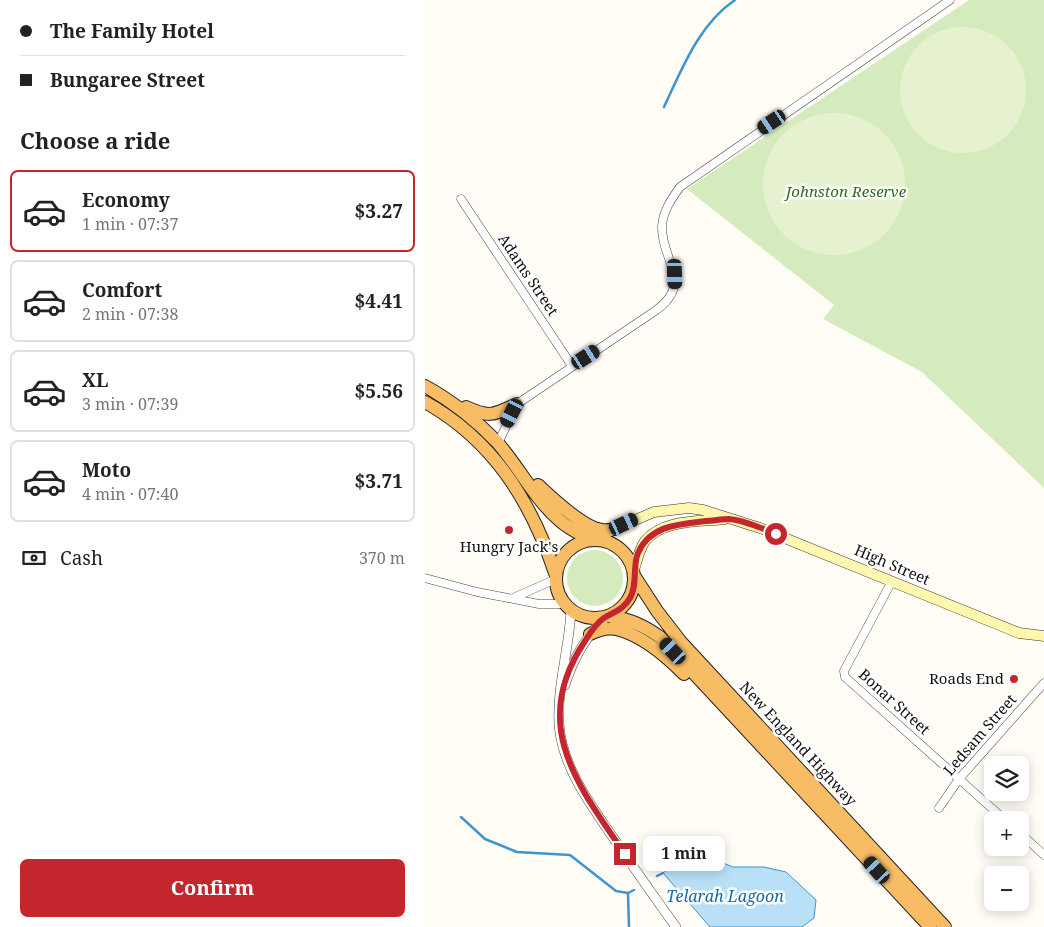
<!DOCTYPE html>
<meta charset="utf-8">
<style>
body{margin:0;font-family:"Noto Serif",serif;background:#f2f2f2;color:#222;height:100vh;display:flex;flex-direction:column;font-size:19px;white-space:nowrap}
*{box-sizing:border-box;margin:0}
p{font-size:16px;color:#767676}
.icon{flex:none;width:28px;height:28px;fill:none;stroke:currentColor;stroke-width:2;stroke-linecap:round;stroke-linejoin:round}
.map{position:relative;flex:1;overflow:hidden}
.details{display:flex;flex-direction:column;background:#fff;width:425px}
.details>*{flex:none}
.banner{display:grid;align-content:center;height:110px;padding:0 20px;background:#fff}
.controls{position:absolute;left:559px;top:756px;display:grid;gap:10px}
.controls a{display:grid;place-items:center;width:45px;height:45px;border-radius:8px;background:#fff;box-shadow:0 2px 12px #0003;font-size:25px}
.end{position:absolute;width:22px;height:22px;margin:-11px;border:6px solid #c4262e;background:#fff;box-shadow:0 0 0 2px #fff}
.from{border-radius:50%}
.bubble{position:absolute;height:35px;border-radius:8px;background:#fff;box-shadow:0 2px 12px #0003;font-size:16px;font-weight:700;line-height:35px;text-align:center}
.car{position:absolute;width:15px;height:30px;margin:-15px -8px;border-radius:6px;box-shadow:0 0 4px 1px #0007;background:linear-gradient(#222 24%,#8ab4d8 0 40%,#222 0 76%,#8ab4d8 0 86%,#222 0)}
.banner b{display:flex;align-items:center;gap:18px;height:48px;font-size:19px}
.banner b+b{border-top:1px solid #e0e0e0}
.banner i{width:12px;height:12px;background:#222}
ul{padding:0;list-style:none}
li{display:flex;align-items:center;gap:15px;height:82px;margin:0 10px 8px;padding:0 10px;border:2px solid #e0e0e0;border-radius:8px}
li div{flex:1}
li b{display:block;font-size:19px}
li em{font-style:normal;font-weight:700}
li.current{border-color:#c4262e}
li>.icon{width:45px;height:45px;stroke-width:1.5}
h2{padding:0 20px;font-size:22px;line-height:60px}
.pay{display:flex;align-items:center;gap:12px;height:55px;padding:0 20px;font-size:19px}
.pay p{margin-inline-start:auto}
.action{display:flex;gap:10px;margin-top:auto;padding:10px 20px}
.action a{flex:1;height:58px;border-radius:8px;background:#c4262e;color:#fff;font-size:20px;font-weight:700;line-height:58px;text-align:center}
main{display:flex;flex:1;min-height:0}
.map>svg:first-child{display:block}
.green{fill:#d5ebbd}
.pitch{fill:#e6f2cf}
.water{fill:#b9e0f7;stroke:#3f96cf}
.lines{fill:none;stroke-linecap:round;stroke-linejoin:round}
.stream{stroke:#3f96cf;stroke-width:2.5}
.minor-casing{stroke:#444;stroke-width:9}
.tertiary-casing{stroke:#444;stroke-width:10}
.secondary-casing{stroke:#333;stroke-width:11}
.trunk-casing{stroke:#222;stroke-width:14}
.minor{stroke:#fff;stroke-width:8}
.tertiary{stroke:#fff;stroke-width:9}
.secondary{stroke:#fff6b0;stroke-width:10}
.trunk{stroke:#f7bc64;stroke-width:12}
.route{stroke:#c4262e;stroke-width:6}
.poi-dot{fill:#c4262e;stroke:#fff;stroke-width:2}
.labels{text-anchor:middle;stroke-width:5;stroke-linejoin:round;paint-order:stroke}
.park-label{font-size:15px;font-style:italic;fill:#2f6b1f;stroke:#fff}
.street-label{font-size:15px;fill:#111;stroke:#fff}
.poi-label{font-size:15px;fill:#111;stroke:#fff}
.water-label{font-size:16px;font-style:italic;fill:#1768a6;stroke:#fff}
</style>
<main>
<section class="details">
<div class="banner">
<b><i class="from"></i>The Family Hotel</b>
<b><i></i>Bungaree Street</b>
</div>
<h2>Choose a ride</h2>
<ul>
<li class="current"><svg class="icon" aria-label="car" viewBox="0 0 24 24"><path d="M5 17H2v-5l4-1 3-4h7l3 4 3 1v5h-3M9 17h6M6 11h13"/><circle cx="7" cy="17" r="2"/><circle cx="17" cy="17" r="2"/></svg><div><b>Economy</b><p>1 min · 07:37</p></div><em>$3.27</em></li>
<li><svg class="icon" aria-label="car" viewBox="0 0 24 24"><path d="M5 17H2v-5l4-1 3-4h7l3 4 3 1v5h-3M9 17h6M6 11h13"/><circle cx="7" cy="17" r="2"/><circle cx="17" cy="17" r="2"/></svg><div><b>Comfort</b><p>2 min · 07:38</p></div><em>$4.41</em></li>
<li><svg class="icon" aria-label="car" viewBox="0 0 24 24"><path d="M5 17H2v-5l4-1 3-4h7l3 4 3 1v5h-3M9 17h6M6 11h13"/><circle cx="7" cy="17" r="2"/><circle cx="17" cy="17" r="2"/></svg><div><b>XL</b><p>3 min · 07:39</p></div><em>$5.56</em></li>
<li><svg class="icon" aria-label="car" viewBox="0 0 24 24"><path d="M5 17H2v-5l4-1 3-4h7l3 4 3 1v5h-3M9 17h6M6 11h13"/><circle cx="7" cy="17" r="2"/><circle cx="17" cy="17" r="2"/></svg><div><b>Moto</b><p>4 min · 07:40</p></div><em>$3.71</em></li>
</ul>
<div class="pay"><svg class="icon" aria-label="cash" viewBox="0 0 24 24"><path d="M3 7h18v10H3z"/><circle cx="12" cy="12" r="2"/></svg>Cash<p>370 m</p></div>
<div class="action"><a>Confirm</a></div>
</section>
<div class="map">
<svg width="619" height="927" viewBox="0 0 619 927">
<rect width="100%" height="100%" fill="#fffdf5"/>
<path class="green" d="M544 0H619V488L497 372 398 319 409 305 262 189Z
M142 578a28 28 0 1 1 56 0a28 28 0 1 1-56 0Z"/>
<path class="pitch" d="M475 90a63 63 0 1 1 126 0a63 63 0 1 1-126 0Z
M338 184a71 71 0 1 1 142 0a71 71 0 1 1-142 0Z"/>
<path class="water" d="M266 850 308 867H339L361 872 391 900 389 918 377 927H285L238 873Z"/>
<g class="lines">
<path class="stream" d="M239 107C257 69 274 24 310 0
M36 817 60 839 92 852 145 855 191 891 203 893 209 890
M232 876 238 873
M203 894 204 927"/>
<defs>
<path id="minor" d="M36 199 147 366
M73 443 92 404 230 311C270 283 236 261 237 226 238 211 247 198 255 187L525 0
M0 578 52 592 114 604H139
M467 581 419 671 420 677 580 820
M88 598 131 579
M514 808 534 779 619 683
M595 833 619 855"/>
<path id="tertiary" d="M146 611C144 649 132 686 134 724 137 770 171 812 196 849 214 875 232 901 251 927
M140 685C148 659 160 637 180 618"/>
<path id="secondary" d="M171 539 189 529 229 512 264 508 278 510 335 528 594 633 619 636
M209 570C212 560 214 550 220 541 238 519 275 522 300 519"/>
<path id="trunk" d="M0 386C27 401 51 420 72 442 94 467 109 498 134 520 144 529 155 534 166 540
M0 402C68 440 106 501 130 573
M41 407C65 418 68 415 92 404
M113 485C127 498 158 528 177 530 181 531 185 530 189 529
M131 579a39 39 0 1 1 78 0a39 39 0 1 1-78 0Z
M210 577 232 611 256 642 520 927
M185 616C206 620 218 625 235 637L505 927
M165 634C173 630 182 627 191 629 217 635 241 656 259 674"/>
</defs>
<use href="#minor" class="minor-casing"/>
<use href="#tertiary" class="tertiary-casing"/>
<use href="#secondary" class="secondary-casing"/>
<use href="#trunk" class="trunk-casing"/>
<use href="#minor" class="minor"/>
<use href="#tertiary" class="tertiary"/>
<use href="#secondary" class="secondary"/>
<use href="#trunk" class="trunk"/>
</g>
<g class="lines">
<path class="route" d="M200 854C152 784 104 724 160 641 165 633 171 623 179 618 189 612 199 609 205 598 213 584 207 568 213 553 225 525 255 524 281 521 288 521 296 519 304 519 319 520 336 528 351 534"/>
</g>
<g class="poi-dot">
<circle cx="84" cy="530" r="5"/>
<circle cx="589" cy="679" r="5"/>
</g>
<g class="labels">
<g class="park-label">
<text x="421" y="197">Johnston Reserve</text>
</g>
<g class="street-label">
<text transform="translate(103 275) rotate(56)" y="5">Adams Street</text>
<text transform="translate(467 565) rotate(23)" y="5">High Street</text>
<text transform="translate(469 702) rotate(42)" y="5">Bonar Street</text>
<text transform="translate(555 735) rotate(-49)" y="5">Ledsam Street</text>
<text transform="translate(373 744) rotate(47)" y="5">New England Highway</text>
</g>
<g class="poi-label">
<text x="84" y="552">Hungry Jack's</text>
<text x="579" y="684" text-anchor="end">Roads End</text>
</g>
<g class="water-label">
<text x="300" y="902">Telarah Lagoon</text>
</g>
</g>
</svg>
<div class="controls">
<a><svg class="icon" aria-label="layers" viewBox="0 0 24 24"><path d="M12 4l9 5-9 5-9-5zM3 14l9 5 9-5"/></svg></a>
<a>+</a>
<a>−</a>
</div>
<i class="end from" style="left:351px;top:534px"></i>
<i class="end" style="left:200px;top:854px"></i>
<div class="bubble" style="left:218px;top:836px;width:82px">1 min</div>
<i class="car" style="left:347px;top:122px;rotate:236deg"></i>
<i class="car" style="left:250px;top:274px;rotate:178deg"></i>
<i class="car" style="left:161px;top:357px;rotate:57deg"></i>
<i class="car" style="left:87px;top:413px;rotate:207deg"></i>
<i class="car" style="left:199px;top:524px;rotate:65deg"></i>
<i class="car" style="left:248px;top:651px;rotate:317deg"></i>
<i class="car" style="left:452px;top:870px;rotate:318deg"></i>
</div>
</main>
